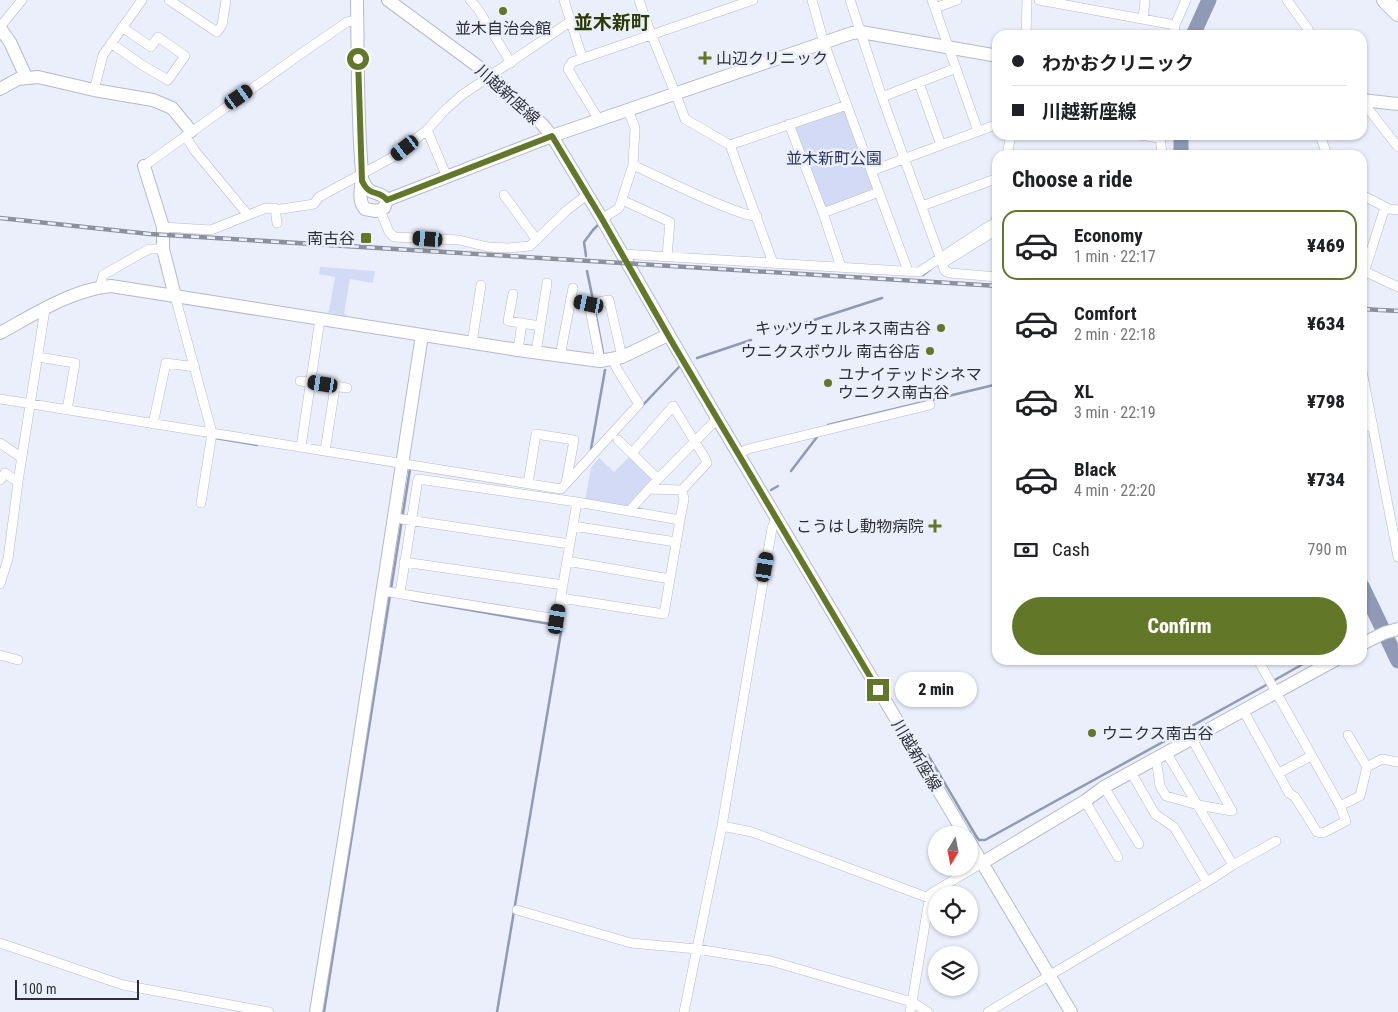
<!DOCTYPE html>
<meta charset="utf-8">
<style>
body{margin:0;font-family:"Roboto Condensed","Noto Sans JP",sans-serif;background:#f6f6f6;color:#202124;height:100vh;display:flex;flex-direction:column;font-size:19px;white-space:nowrap}
*{box-sizing:border-box;margin:0}
p{font-size:16px;color:#757577}
.icon{flex:none;width:28px;height:28px;fill:none;stroke:currentColor;stroke-width:2;stroke-linecap:round;stroke-linejoin:round}
.map{position:relative;flex:1;overflow:hidden}
.sheet{position:absolute;left:992px;top:150px;width:375px;height:515px;display:flex;flex-direction:column;background:#fff;border-radius:15px;box-shadow:0 1px 4px #0004}
.sheet>*{flex:none}
.hud{position:absolute;left:992px;top:30px;width:375px;height:110px;border-radius:15px;box-shadow:0 1px 4px #0004;display:grid;align-content:center;height:110px;padding:0 20px;background:#fff}
.needle{width:32px;rotate:190deg}
.buttons{position:absolute;left:928px;top:826px;display:grid;gap:10px}
.buttons a{display:grid;place-items:center;width:50px;height:50px;border-radius:50%;background:#fff;box-shadow:0 1px 4px #0004;font-size:25px}
.scale{position:absolute;left:15px;bottom:12px;width:124px;box-sizing:border-box;padding-left:5px;border:2px solid #2e2f36;border-top:0;font-size:14px;line-height:18px;white-space:nowrap;color:#2e2f36;-webkit-text-stroke:4px #ebeffc;paint-order:stroke}
.end{position:absolute;width:22px;height:22px;margin:-11px;border:6px solid #627727;background:#fff;box-shadow:0 0 0 2px #fff}
.from{border-radius:50%}
.bubble{position:absolute;height:35px;border-radius:18px;background:#fff;box-shadow:0 1px 4px #0004;font-size:16px;font-weight:800;line-height:35px;text-align:center}
.car{position:absolute;width:15px;height:30px;margin:-15px -8px;border-radius:6px;box-shadow:0 0 4px 1px #0007;background:linear-gradient(#222 24%,#8ab4d8 0 40%,#222 0 76%,#8ab4d8 0 86%,#222 0)}
.hud b{display:flex;align-items:center;gap:18px;height:48px;font-size:19px}
.hud b+b{border-top:1px solid #e0e0e0}
.hud i{width:12px;height:12px;background:#202124}
ul{padding:0;list-style:none}
li{display:flex;align-items:center;gap:15px;height:70px;margin:0 10px 8px;padding:0 10px;border:2px solid transparent;border-radius:15px}
li div{flex:1}
li b{display:block;font-size:19px}
li em{font-style:normal;font-weight:800}
li.selected{border-color:#627727}
li>.icon{width:45px;height:45px;stroke-width:1.5}
h2{padding:0 20px;font-size:22px;line-height:60px}
.pay{display:flex;align-items:center;gap:12px;height:55px;padding:0 20px;font-size:19px}
.pay p{margin-inline-start:auto}
.cta{display:flex;gap:10px;margin-top:auto;padding:10px 20px}
.cta a{flex:1;height:58px;border-radius:30px;background:#627727;color:#fff;font-size:20px;font-weight:800;line-height:58px;text-align:center}
.map>svg:first-child{display:block}
.green{fill:#d2daf5}
.lines{fill:none;stroke-linecap:round;stroke-linejoin:round}
.stream{stroke:#9099b5;stroke-width:2.5}
.river{stroke:#9099b5;stroke-width:15}
.street-casing{stroke:#b5baca;stroke-width:10}
.secondary-casing{stroke:#b5baca;stroke-width:14}
.highway-casing{stroke:#b5baca;stroke-width:18}
.street{stroke:#fff;stroke-width:9}
.secondary{stroke:#fff;stroke-width:12}
.highway{stroke:#fff;stroke-width:16}
.rail-casing{stroke:#8d909a;stroke-width:4.5}
.rail{stroke:#ebeffc;stroke-width:2.5;stroke-dasharray:8;stroke-linecap:butt}
.route{stroke:#627727;stroke-width:6}
.poi-dot{fill:#627727;stroke:#ebeffc;stroke-width:2}
.labels{text-anchor:middle;stroke-width:5;stroke-linejoin:round;paint-order:stroke}
.poi-label{font-size:16px;fill:#2e2f36;stroke:#ebeffc;text-anchor:end}
.street-label{font-size:16px;fill:#2e2f36;stroke:#ebeffc}
.park-label{font-size:16px;fill:#2b355e;stroke:#ebeffc}
.quarter-label{font-size:19px;font-weight:bold;fill:#2c3900;stroke:#ebeffc}
</style>
<div class="map">
<svg width="1398" height="1012" viewBox="0 0 1398 1012">
<rect width="100%" height="100%" fill="#ebeffc"/>
<path class="green" d="M842 110 845 111 873 188V191L827 208 824 206 796 129 797 125Z
M320 267 375 271 373 283 350 279 344 313 348 316 326 312 329 311 335 277 319 274Z
M630 456 652 476V480L628 506 624 508 585 501 591 468 599 458 614 472Z"/>
<g class="lines">
<path class="stream" d="M586 256 584 242 593 230 598 225
M587 271 593 300
M923 275 931 269
M594 305 603 353
M786 329 882 298
M697 358 751 340
M641 407 680 366
M828 425 998 384
M215 438 257 445
M591 449 605 370
M791 471 817 437
M771 490 778 486
M412 600 562 626 497 1012
M1273 681 1310 660
M928 755 976 836 979 840H985L1268 684
M324 1012 410 469"/>
<path class="river" d="M1193 35 1209 0
M1181 135V155
M1362 586 1398 661"/>
<defs>
<path id="street" d="M169 0 217 32 222 25 226 0
M470 0 478 9 511 63
M564 0 582 57
M639 0C652 41 671 79 685 119L730 145 773 263
M812 0 824 43 908 271
M850 0 882 97 945 271 950 273 998 277
M932 0 978 131
M1039 0 1175 25
M1287 0 1308 29 1310 35
M935 8 957 0
M1143 19 1145 0
M0 27 22 0
M1026 35 1027 0
M1174 35 1175 25 1186 0
M111 43 142 65 168 80 185 56 158 37 151 47 122 27
M919 83 941 145
M94 90 103 55 142 0
M882 97 956 68
M1362 101 1398 147
M599 120 568 69 572 62 753 0
M789 124 823 213 841 267
M427 130 447 177
M1139 135 1159 138
M1160 135 1162 155
M1320 135 1327 155
M185 136 195 151 248 215
M730 145 847 105
M1007 155 1011 135
M633 165C653 174 741 218 757 216
M144 166 302 53 347 22 357 20
M871 171 998 124
M504 195 536 239
M1362 195 1389 209 1398 210
M622 200 670 222 667 256
M922 206 998 178
M275 208 277 223
M380 210 389 232 394 237 459 240 488 247 508 248 530 246 567 210 587 195
M823 213 879 192
M602 219 619 208 633 165 635 128 628 110
M163 227 211 230 266 208 282 209 314 204 319 197 393 157 427 130 445 110 462 95 571 21
M995 228 998 210
M622 254 919 272 989 226 998 222
M943 263 998 229
M1364 271 1398 287
M1362 279 1385 207
M100 287 103 275 149 249H163
M513 294 508 321 540 326
M175 296 212 433 561 489 639 404 617 369 613 360
M570 300 589 304 609 300 622 357
M589 304 600 361
M472 343 481 285
M518 350 522 323
M536 353 547 283
M560 356 573 288
M38 357 75 363 67 410
M1362 371 1398 557
M300 381 347 388
M0 399 212 433 201 503
M153 424 166 363 195 367
M1362 427 1373 425
M618 440 658 479
M0 443 22 458
M301 447 320 319
M325 451 335 387
M632 453 673 406 705 458 707 463 682 490 649 489
M738 454 748 449 930 405
M0 480 5 473 18 482
M528 484 536 434 574 440 566 483
M629 511 658 479 717 419
M395 518 570 544
M776 518 772 528 722 826 752 832 929 898
M680 520 684 499 682 490
M573 526 676 542
M567 561 670 579
M404 562 563 585
M0 584 8 559 18 482 45 309
M383 591 557 619 577 502
M400 593 418 479 577 502 680 520 664 614 561 598
M0 655 18 660
M1258 660 1340 806 1360 796 1367 767 1348 735
M1243 710 1289 793 1295 797 1317 832 1323 833 1346 821 1340 806
M1192 739 1232 811
M1166 752 1233 865
M1156 758 1160 786 1166 796 1198 805 1232 811
M1367 767 1382 759 1398 762
M1131 772 1155 814 1174 827 1207 882 1233 865 1276 841
M1279 773 1311 756
M1104 787 1139 844
M1085 801 1118 857
M517 910 631 943 697 949 771 961 912 1002 910 1012
M0 943 123 985 269 1012
M684 1012 722 826
M928 1012 912 1002 930 894 982 863
M988 1012 1207 882"/>
<path id="secondary" d="M357 0C358 57 357 115 362 172 363 183 356 199 365 209L376 211 384 208 387 200
M388 0 491 76 542 124 552 136 602 219 714 413 965 835
M0 28 10 42 26 77
M0 89 18 79 38 77 94 90 153 100 172 108 191 131
M1362 100 1398 104
M144 166 163 227V249L175 296
M363 181C371 199 378 188 387 200
M387 200 552 136 852 33 861 32 998 56
M0 333C35 314 71 290 111 286L518 350 600 361 622 357 668 335
M1362 644 1384 633 1398 629
M969 841 1071 1012
M982 863 1085 801 1104 787 1335 660
M316 1012 345 834 422 335"/>
<path id="highway" d="M1385 0 1398 13"/>
</defs>
<use href="#street" class="street-casing"/>
<use href="#secondary" class="secondary-casing"/>
<use href="#highway" class="highway-casing"/>
<use href="#street" class="street"/>
<use href="#secondary" class="secondary"/>
<use href="#highway" class="highway"/>
<defs>
<path id="rail" d="M0 218 150 234 998 286
M1362 309 1398 311"/>
</defs>
<use href="#rail" class="rail-casing"/>
<use href="#rail" class="rail"/>
</g>
<g class="lines">
<path class="route" d="M358 59 362 181C371 199 378 188 387 200L552 136 602 219 672 342 878 690"/>
</g>
<g class="poi-dot">
<circle cx="503" cy="11" r="5"/>
<path d="M702.5 50.5h5v5h5v5h-5v5h-5v-5h-5v-5h5z"/>
<rect x="360" y="232" width="12" height="12" rx="2.5"/>
<circle cx="941" cy="328" r="5"/>
<circle cx="930" cy="351" r="5"/>
<circle cx="828" cy="383" r="5"/>
<path d="M932.5 518.5h5v5h5v5h-5v5h-5v-5h-5v-5h5z"/>
<circle cx="1092" cy="733" r="5"/>
</g>
<g class="labels">
<g class="poi-label">
<text x="503" y="34" text-anchor="middle">並木自治会館</text>
<text x="716" y="64" text-anchor="start">山辺クリニック</text>
<text x="355" y="244">南古谷</text>
<text x="931" y="334">キッツウェルネス南古谷</text>
<text x="920" y="357">ウニクスボウル 南古谷店</text>
<text x="838" y="380" text-anchor="start">ユナイテッドシネマ<tspan x="838" dy="18">ウニクス南古谷</tspan></text>
<text x="924" y="532">こうはし動物病院</text>
<text x="1102" y="739" text-anchor="start">ウニクス南古谷</text>
</g>
<g class="street-label">
<text transform="translate(508 94) rotate(42)" y="6">川越新座線</text>
<text transform="translate(917 755) rotate(59)" y="6">川越新座線</text>
</g>
<g class="park-label">
<text x="834" y="164">並木新町公園</text>
</g>
<g class="quarter-label">
<text x="612" y="29">並木新町</text>
</g>
</g>
</svg>
<div class="buttons">
<a><svg class="needle" viewBox="-14 -14 28 28"><path d="M0-13l5 13h-10z" fill="#e53935"/><path d="M0 13l5-13h-10z" fill="#757577"/></svg></a>
<a><svg class="icon" aria-label="locate" viewBox="0 0 24 24"><circle cx="12" cy="12" r="6"/><path d="M12 2v4M12 18v4M2 12h4M18 12h4"/></svg></a>
<a><svg class="icon" aria-label="layers" viewBox="0 0 24 24"><path d="M12 4l9 5-9 5-9-5zM3 14l9 5 9-5"/></svg></a>
</div>
<div class="scale">100 m</div>
<i class="end from" style="left:358px;top:59px"></i>
<i class="end" style="left:878px;top:690px"></i>
<div class="bubble" style="left:895px;top:672px;width:82px">2 min</div>
<i class="car" style="left:239px;top:97px;rotate:55deg"></i>
<i class="car" style="left:405px;top:148px;rotate:232deg"></i>
<i class="car" style="left:428px;top:239px;rotate:274deg"></i>
<i class="car" style="left:589px;top:304px;rotate:282deg"></i>
<i class="car" style="left:323px;top:384px;rotate:279deg"></i>
<i class="car" style="left:765px;top:567px;rotate:10deg"></i>
<i class="car" style="left:557px;top:619px;rotate:9deg"></i>
<div class="hud">
<b><i class="from"></i>わかおクリニック</b>
<b><i></i>川越新座線</b>
</div>
<section class="sheet">
<h2>Choose a ride</h2>
<ul>
<li class="selected"><svg class="icon" aria-label="car" viewBox="0 0 24 24"><path d="M5 17H2v-5l4-1 3-4h7l3 4 3 1v5h-3M9 17h6M6 11h13"/><circle cx="7" cy="17" r="2"/><circle cx="17" cy="17" r="2"/></svg><div><b>Economy</b><p>1 min · 22:17</p></div><em>¥469</em></li>
<li><svg class="icon" aria-label="car" viewBox="0 0 24 24"><path d="M5 17H2v-5l4-1 3-4h7l3 4 3 1v5h-3M9 17h6M6 11h13"/><circle cx="7" cy="17" r="2"/><circle cx="17" cy="17" r="2"/></svg><div><b>Comfort</b><p>2 min · 22:18</p></div><em>¥634</em></li>
<li><svg class="icon" aria-label="car" viewBox="0 0 24 24"><path d="M5 17H2v-5l4-1 3-4h7l3 4 3 1v5h-3M9 17h6M6 11h13"/><circle cx="7" cy="17" r="2"/><circle cx="17" cy="17" r="2"/></svg><div><b>XL</b><p>3 min · 22:19</p></div><em>¥798</em></li>
<li><svg class="icon" aria-label="car" viewBox="0 0 24 24"><path d="M5 17H2v-5l4-1 3-4h7l3 4 3 1v5h-3M9 17h6M6 11h13"/><circle cx="7" cy="17" r="2"/><circle cx="17" cy="17" r="2"/></svg><div><b>Black</b><p>4 min · 22:20</p></div><em>¥734</em></li>
</ul>
<div class="pay"><svg class="icon" aria-label="cash" viewBox="0 0 24 24"><path d="M3 7h18v10H3z"/><circle cx="12" cy="12" r="2"/></svg>Cash<p>790 m</p></div>
<div class="cta"><a>Confirm</a></div>
</section>
</div>
